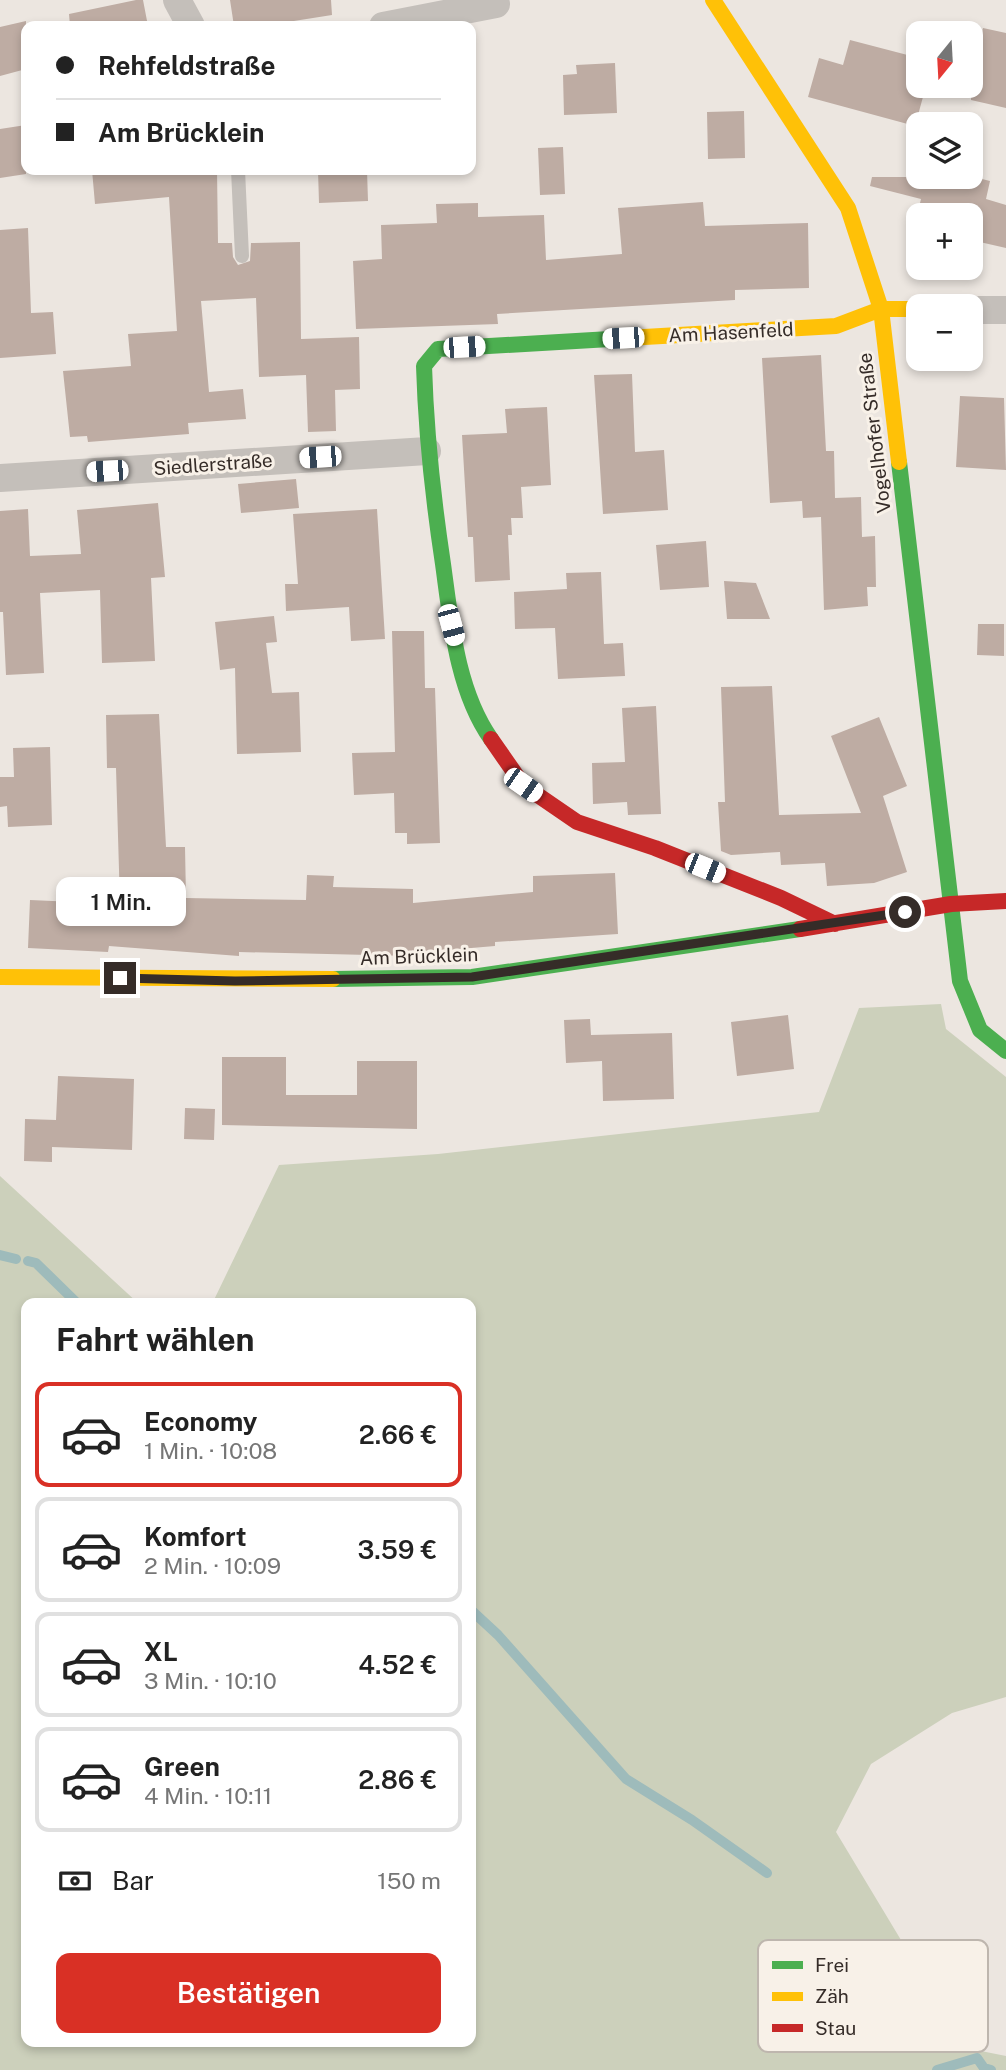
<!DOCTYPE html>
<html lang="de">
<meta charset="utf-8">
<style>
body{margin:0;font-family:"Public Sans",sans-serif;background:#f2f2f2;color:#222;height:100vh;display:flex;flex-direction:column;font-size:26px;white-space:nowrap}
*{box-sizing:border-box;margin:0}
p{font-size:23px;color:#767676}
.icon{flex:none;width:38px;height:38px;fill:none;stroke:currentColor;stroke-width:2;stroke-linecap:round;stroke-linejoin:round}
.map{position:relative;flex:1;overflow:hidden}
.sheet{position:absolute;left:21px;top:1298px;width:455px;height:749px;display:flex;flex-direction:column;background:#fff;border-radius:14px;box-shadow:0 4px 10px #0003}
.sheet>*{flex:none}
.banner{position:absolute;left:21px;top:21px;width:455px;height:154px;border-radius:14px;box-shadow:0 4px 10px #0003;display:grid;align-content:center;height:154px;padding:0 35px;background:#fff}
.needle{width:46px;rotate:198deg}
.controls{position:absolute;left:906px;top:21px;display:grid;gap:14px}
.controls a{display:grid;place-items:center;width:77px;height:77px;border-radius:14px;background:#fff;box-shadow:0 4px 10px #0003;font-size:35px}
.end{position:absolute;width:32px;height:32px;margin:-16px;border:9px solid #352c28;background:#fff;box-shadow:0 0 0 4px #fff}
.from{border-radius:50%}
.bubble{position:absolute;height:49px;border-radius:14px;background:#fff;box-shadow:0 4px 10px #0003;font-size:23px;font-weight:600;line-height:49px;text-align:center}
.car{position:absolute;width:21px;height:42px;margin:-21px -10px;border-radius:9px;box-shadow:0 0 5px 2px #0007;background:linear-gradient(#fff 24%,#345 0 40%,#fff 0 76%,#345 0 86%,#fff 0)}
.banner b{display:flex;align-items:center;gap:24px;height:66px;font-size:26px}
.banner b+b{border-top:2px solid #e0e0e0}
.banner i{width:18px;height:18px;background:#222}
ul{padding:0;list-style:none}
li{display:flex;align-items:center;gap:21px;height:105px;margin:0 14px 10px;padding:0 21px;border:4px solid #e0e0e0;border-radius:14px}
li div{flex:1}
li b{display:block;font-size:26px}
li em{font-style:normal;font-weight:600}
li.on{border-color:#d93025}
li>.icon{width:63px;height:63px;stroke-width:1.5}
h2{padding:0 35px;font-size:32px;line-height:84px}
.pay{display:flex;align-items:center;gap:18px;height:77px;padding:0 35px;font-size:26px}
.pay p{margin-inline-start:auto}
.action{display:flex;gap:14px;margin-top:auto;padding:14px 35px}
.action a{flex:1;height:80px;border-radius:14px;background:#d93025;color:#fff;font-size:28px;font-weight:600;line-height:80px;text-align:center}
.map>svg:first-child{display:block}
.green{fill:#ccd0bb}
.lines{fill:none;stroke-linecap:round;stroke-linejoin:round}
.stream{stroke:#9ebbbb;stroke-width:10}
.building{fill:#beaca3}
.lane{stroke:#c4bfba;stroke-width:14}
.street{stroke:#c4bfba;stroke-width:28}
.fast{stroke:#4caf50;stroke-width:16}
.slow{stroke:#ffc107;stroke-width:16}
.jam{stroke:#c62828;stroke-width:16}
.route{stroke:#352c28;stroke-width:9}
.labels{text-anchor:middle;stroke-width:6;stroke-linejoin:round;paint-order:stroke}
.street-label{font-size:19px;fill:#352c28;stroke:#f8f1e8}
.key{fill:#f8f1e8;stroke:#beb6ae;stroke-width:2}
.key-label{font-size:19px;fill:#352c28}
</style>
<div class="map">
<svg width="1006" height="2070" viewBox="0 0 1006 2070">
<rect width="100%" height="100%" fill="#ece6e0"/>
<path class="green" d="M941 1004 946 1029 1006 1077V1697L952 1713 871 1764 836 1832 966 2048 1006 2056V2070H0V1176L139 1304H26V2042H471V1304H212L279 1165 438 1154 819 1112 859 1008Z"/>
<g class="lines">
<path class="stream" d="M0 1255 16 1259
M28 1261 36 1263 78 1304
M471 1610 498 1635 626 1779 692 1820 767 1873
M937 2070 977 2058 984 2068 991 2070"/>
</g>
<path class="building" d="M136 0H143L148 26H70L69 14Z
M230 0H331L332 15 262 26H234Z
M26 21V69L0 76V27Z
M983 28 1006 33V108L971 100V29L982 32Z
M850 40 919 58V86H926L915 126 808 97 819 58 843 65Z
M615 63 617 113 564 115 563 75 577 74 576 65Z
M744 111 745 158 708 159 707 112Z
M26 125V174L0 178V129Z
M563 147 565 194 540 195 538 148Z
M92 170H217L218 243H232L233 257 238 265 250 261 251 243 300 242 301 339 359 337 360 389 335 390 336 431 308 432 306 375 259 377 256 298 201 301 209 392 243 389 246 419 188 423 189 434 88 442 87 436 70 437 63 371 131 366 128 334 177 331 169 197 95 204Z
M318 170H367L368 201 319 203Z
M872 177H974L990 181 986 199 1006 205V248L971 240V215H917L921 199 870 186Z
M703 202 705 226 808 223 809 288 735 290V300L497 314 498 324 356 329 353 261 382 259 381 225 437 223 436 204 478 203V217L544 215 546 260 622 254 618 208Z
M28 228 31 313 53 312 56 354 0 358V230Z
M821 355 826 451H834L835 498 861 497 862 537 875 536 876 587H867L868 606 824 610 821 517 803 518 802 501 770 503 762 358Z
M632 374 635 452 664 450 668 510 603 514 594 375Z
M960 396 1004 398 1006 470 956 467Z
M547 407 551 485 521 487 523 518H511L512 535H508L510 580 475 582 473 537H468L462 435 507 433 505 409Z
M296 479 299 508 241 513 238 484Z
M158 503 165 577 151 578 155 661 102 663 100 590 40 593 44 673 6 675 3 612H0V511L28 509 30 556 81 554 77 510Z
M377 509 385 639 351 641 349 607 286 611 285 584H298L293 514Z
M706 541 709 587 660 590 656 545Z
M601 572 604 644 623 643 625 676 558 679 555 628 515 629 514 592 567 589 566 573Z
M724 581 756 583 770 619H727Z
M274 616 277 642 266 643 272 693 299 692 301 752 237 754 235 668 220 670 215 622Z
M978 624H1004V656L977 655Z
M392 631H424L425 688H435L440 843 407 844V833H395L394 793 354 795 352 753 395 752Z
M772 686 779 815 861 813 831 736 879 717 907 786 883 796 907 872 874 883 827 886 825 863 781 865 780 852 731 855 721 851 718 802H725L721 687Z
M656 706 661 814 628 815 627 802 593 804 592 763 625 762 622 708Z
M159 714 166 847H185L186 898 306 900 307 875 334 876 333 887 413 889V903L533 892V876L615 873 618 934 495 942V946L412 953 411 956 239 952V956L109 946 108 952 28 948 30 900 120 904 116 768H107L106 715Z
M50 747 52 825 8 827 7 806 0 807V777H14L13 748Z
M788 1015 794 1069 737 1076 731 1022Z
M590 1019 591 1035 672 1033 674 1099 603 1101 602 1061 566 1063 564 1020Z
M222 1057H286V1095H357V1061H417V1129L222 1125Z
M58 1076 134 1079 132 1150 52 1147V1162L24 1161 25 1119 56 1120Z
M185 1108 215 1109 214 1140 184 1139Z"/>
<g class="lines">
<path class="lane" d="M238 170 242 256"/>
<path class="street" d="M177 0 191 26
M383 26 496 4
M971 310H1006
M0 478 427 451"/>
<path class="fast" d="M899 462 960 981 980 1030 1006 1051
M491 739C457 691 451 622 443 564 433 498 426 433 424 366L438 349 627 338
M333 979 472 977 800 929"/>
<path class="slow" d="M713 0 848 208 881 309 899 462
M627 338 836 326 881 309H919
M0 977 333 979"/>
<path class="jam" d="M491 739 523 785 577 822 655 848 781 898 835 924
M800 929 951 904 1006 901"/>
</g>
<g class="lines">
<path class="route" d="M120 978 235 981 472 977 905 912"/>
</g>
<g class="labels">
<g class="street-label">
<text transform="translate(731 332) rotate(-3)" y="7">Am Hasenfeld</text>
<text transform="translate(874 433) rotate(-97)" y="7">Vogelhofer Straße</text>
<text transform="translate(213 464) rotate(-4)" y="7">Siedlerstraße</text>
<text transform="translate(419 956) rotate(-2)" y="7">Am Brücklein</text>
</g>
</g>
<rect x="758" y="1940" width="230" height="112" rx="10" class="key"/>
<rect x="772" y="1961" width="31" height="8" fill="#4caf50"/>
<rect x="772" y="1992" width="31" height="9" fill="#ffc107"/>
<rect x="772" y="2024" width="31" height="8" fill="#c62828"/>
<g class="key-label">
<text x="815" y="1972">Frei</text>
<text x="815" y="2003">Zäh</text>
<text x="815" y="2035">Stau</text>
</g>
</svg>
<div class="controls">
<a><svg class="needle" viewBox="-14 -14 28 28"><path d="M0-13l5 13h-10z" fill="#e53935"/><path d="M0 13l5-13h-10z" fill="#767676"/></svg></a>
<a><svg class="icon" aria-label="layers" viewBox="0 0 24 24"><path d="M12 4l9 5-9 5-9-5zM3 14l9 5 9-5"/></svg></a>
<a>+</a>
<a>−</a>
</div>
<i class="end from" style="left:905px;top:912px"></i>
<i class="end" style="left:120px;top:978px"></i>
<div class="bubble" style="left:56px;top:877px;width:130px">1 Min.</div>
<i class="car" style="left:623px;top:338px;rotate:267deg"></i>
<i class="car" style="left:464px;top:347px;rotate:87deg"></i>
<i class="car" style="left:320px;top:457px;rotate:266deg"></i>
<i class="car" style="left:107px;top:471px;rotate:267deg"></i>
<i class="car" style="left:451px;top:625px;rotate:165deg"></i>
<i class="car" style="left:523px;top:785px;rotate:125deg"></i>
<i class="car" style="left:705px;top:868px;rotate:112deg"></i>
<div class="banner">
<b><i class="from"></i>Rehfeldstraße</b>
<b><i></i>Am Brücklein</b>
</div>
<section class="sheet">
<h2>Fahrt wählen</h2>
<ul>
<li class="on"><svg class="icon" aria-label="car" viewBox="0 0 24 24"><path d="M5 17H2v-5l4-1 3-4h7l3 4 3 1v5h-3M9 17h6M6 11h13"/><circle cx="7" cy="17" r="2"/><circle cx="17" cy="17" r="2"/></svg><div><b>Economy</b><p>1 Min. · 10:08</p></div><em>2.66 €</em></li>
<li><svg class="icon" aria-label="car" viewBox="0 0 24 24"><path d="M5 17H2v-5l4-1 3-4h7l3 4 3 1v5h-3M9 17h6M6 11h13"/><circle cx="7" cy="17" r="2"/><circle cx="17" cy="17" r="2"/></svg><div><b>Komfort</b><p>2 Min. · 10:09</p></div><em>3.59 €</em></li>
<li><svg class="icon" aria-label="car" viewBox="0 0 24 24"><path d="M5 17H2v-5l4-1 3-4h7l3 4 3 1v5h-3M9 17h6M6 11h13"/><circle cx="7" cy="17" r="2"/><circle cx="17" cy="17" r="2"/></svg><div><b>XL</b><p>3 Min. · 10:10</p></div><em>4.52 €</em></li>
<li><svg class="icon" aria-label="car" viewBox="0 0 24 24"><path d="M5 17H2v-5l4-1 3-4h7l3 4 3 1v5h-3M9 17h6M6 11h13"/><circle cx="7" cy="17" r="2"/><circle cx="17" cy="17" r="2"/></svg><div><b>Green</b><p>4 Min. · 10:11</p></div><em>2.86 €</em></li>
</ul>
<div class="pay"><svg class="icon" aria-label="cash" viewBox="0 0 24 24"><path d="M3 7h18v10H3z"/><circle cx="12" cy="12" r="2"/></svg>Bar<p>150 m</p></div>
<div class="action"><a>Bestätigen</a></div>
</section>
</div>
